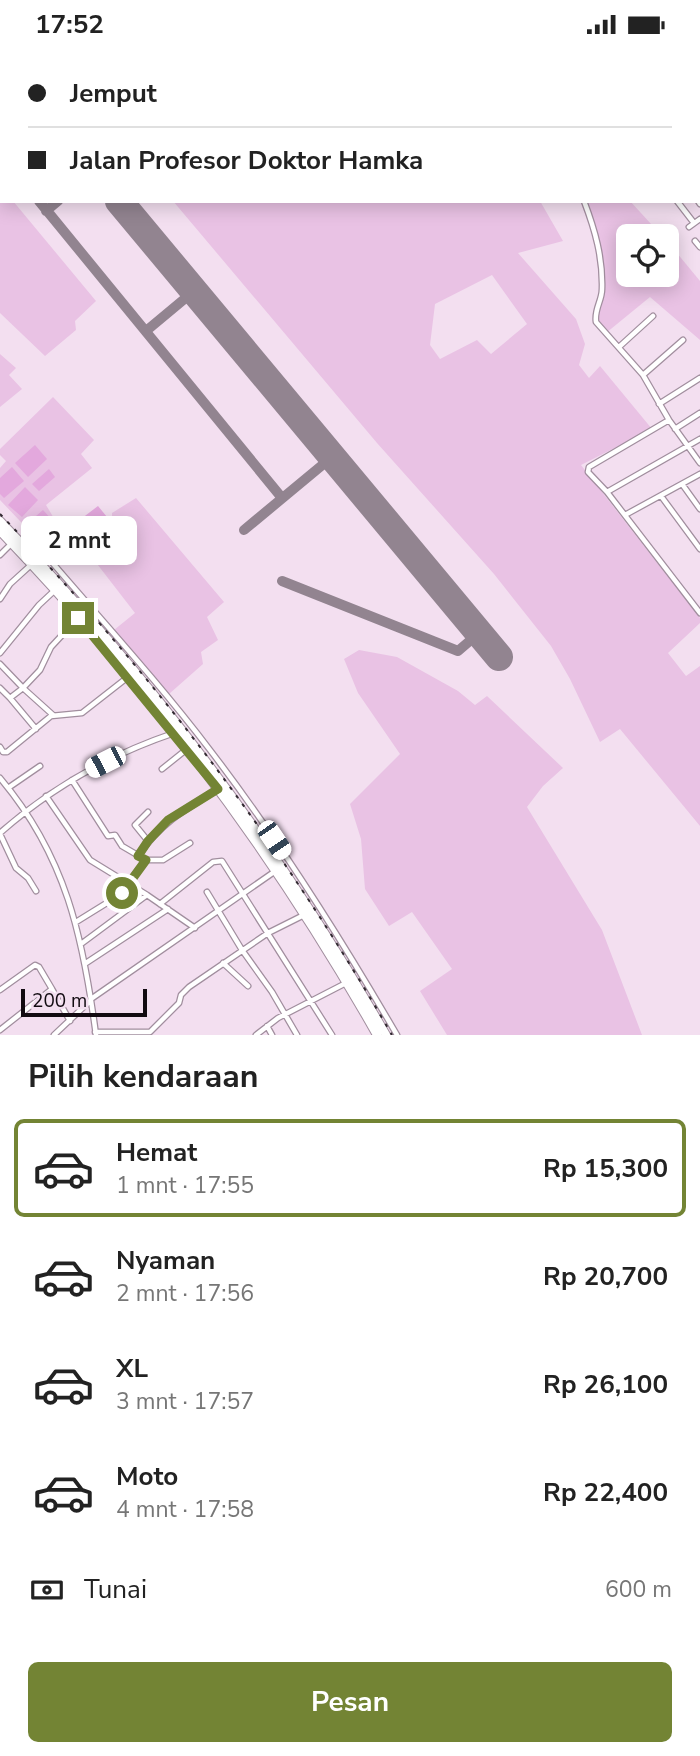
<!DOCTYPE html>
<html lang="id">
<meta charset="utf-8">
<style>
body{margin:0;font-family:"Nunito Sans",sans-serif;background:#f2f2f2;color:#222;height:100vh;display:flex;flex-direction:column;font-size:26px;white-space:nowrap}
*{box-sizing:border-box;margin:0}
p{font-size:23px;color:#767676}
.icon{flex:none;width:38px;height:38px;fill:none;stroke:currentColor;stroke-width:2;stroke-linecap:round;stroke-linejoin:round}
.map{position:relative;height:986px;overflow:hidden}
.panel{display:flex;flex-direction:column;background:#fff;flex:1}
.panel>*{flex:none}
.hud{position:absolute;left:0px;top:0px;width:700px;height:154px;box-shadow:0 4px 18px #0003;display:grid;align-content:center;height:154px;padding:0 28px;background:#fff}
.tools{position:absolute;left:616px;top:175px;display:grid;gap:14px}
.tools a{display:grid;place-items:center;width:63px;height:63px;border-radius:10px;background:#fff;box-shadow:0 4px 18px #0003;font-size:35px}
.scale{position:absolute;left:21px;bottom:18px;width:126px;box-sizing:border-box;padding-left:7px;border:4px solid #120b11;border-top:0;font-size:19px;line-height:24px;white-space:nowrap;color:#120b11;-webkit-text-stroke:5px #f3dff0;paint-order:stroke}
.end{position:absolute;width:32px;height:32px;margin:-16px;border:9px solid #738434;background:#fff;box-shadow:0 0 0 4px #fff}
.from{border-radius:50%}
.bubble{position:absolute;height:49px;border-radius:10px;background:#fff;box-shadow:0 4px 18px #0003;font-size:23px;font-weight:700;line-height:49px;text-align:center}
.car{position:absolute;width:21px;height:42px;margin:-21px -10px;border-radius:9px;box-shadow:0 0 5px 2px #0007;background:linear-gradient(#fff 24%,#345 0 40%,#fff 0 76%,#345 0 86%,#fff 0)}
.hud b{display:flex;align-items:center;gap:24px;height:66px;font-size:26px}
.hud b+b{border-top:2px solid #e0e0e0}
.hud i{width:18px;height:18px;background:#222}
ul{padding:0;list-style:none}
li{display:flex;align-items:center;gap:21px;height:98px;margin:0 14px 10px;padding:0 14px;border:4px solid transparent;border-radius:10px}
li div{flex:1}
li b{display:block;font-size:26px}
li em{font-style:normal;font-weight:700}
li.on{border-color:#738434}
li>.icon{width:63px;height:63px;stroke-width:1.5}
h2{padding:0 28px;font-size:32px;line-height:84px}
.pay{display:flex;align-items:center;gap:18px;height:77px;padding:0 28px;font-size:26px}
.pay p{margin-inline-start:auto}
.action{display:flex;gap:14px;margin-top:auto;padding:14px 28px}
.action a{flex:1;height:80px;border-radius:10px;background:#738434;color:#fff;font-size:28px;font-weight:700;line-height:80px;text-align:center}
.status{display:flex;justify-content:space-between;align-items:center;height:49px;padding:0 35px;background:#fff;direction:ltr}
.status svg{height:19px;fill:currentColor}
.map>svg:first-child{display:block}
.green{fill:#e9c2e4;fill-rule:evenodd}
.water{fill:#e3a8dd}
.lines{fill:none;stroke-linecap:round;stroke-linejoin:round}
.taxiway{stroke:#928490;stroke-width:10}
.runway{stroke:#928490;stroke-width:28}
.street-casing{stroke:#a18e9e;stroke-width:7}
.highway-casing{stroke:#a18e9e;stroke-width:10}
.street{stroke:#fff;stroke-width:4.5}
.highway{stroke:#fff;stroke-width:8}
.rail{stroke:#322a31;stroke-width:2;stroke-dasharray:3.5 7;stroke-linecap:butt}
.route{stroke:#738434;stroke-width:9}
</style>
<div class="status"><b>17:52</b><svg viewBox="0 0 49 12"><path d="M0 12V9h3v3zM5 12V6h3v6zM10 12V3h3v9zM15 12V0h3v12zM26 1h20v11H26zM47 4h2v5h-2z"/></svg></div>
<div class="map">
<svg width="700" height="986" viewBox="0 0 700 986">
<rect width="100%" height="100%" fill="#f3dff0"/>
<path class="green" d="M47 0H523L525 2H48Z
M0 136 2 152H13L96 252 75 272 76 281 45 307 0 264Z
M173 152H540L563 192 518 204 576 270 585 295 579 316 589 329 600 317 652 380 581 416 700 569V574L668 604 686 627 700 617V777L620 680 600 693 570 630 551 597 494 525 377 394ZM492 226 527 275 491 305 477 291 440 310 430 296 435 255Z
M580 152H630L662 187H628V226H667V192L700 232V291L650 248 606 284 593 271 601 243 594 188Z
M0 305 16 319 9 326 22 340 0 358Z
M53 348 94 391 81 405 92 419 46 456 58 476 39 492 0 451V419L6 412 0 406V400Z
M136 449 224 553 207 568 218 591 201 603 203 615 169 645 114 581 135 564 94 511 104 500 101 483 112 474V464Z
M359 601 397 608 458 642 475 656 487 647 563 719 543 737 527 758 602 881 642 986H447L420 942 452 920 412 863 389 877 365 840 361 790 350 755 400 705 358 644 344 610Z"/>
<path class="water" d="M35 396 47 410 28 428 15 414Z
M12 418 24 432 4 449 0 445V429Z
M49 420 55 428 39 442 32 435Z
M25 438 38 451 22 468 8 456Z
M98 457 107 468 82 487 73 476Z
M43 461 53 472 39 484 29 473Z
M74 487 82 495 65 509 58 500Z"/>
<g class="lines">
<path class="taxiway" d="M0 105 2 107
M39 152 282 449
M46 162 58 152
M146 282 194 242
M244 481 332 408
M282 532 458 602 479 584"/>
<path class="runway" d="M0 10 2 12
M119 152 499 608"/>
<defs>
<path id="street" d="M462 0 463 2
M566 0 568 2
M652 0 654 2
M698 77 700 76
M698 95 700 97
M584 152C595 181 603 209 602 240 602 252 594 260 596 273L643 326 669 371 700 414
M677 152 694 174
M698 152 700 155
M689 178 700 170
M695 192 700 198
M619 298 653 267
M643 326 683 291
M659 355 700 329
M675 380 700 364
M700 390 607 443 700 564
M682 435 700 460
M607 443 588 423 589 418 669 371
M661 447 700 500
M625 466 700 425
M38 497C95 564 156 630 210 701 279 791 340 888 397 986
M0 506 11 495
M0 550 10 535 32 515
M0 604 39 556 54 542
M0 615 23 639 40 621 51 598 78 569
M0 639 10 649
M36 680 10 649 23 639 53 666
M0 698 3 703H7L51 667 82 664 128 628
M162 720 187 700
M0 729C66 807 83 888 96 986
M72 731 108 787 115 786 122 797 146 811 118 847 76 873
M8 739 40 717
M46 747 90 811 147 846 195 879
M0 784C51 739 109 706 174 684
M0 785 16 819 28 829 36 842
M148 792 135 776 148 763
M138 807C161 774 184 761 217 741
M146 811H163L190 794
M207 843 242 901 272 943 297 986
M160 855 213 813 222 812 332 986
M81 895 147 846
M86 914 168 860
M223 914 248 937
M0 941 35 916 39 918 52 940
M91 950 274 823
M267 977 272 986
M0 981 52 940 70 972
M95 983H150L179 954 181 946 189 938 268 884 304 866
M54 986 90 952
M256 986 278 969 346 934"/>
<path id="highway" d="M0 472C149 626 280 800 386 986
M0 482C145 633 274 803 377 986"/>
</defs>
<use href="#street" class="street-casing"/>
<use href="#highway" class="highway-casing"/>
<use href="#street" class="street"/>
<use href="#highway" class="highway"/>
<path class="rail" d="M0 465C151 622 283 797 392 986"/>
</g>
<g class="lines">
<path class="route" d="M78 569 218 740 168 771 148 792 138 807 146 811 122 844"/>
</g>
</svg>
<div class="tools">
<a><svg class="icon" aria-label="locate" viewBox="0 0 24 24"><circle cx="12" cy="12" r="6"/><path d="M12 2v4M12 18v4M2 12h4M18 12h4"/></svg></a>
</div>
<div class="scale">200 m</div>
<i class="end from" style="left:122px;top:844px"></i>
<i class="end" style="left:78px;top:569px"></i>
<div class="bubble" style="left:21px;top:467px;width:116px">2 mnt</div>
<i class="car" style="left:105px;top:713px;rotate:243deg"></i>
<i class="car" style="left:274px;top:791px;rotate:146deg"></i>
<div class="hud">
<b><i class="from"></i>Jemput</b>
<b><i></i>Jalan Profesor Doktor Hamka</b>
</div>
</div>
<section class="panel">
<h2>Pilih kendaraan</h2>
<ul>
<li class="on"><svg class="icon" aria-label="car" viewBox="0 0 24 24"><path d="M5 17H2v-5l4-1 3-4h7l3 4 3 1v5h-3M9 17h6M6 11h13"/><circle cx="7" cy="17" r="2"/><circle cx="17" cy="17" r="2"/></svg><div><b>Hemat</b><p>1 mnt · 17:55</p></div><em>Rp 15,300</em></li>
<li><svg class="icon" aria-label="car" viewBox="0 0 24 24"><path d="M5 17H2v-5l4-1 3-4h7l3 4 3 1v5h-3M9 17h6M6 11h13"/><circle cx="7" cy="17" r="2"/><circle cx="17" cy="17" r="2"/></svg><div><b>Nyaman</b><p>2 mnt · 17:56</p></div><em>Rp 20,700</em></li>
<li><svg class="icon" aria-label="car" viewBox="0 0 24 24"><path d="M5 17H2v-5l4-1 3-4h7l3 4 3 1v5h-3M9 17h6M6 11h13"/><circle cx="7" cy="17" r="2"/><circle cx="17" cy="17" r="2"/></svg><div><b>XL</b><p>3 mnt · 17:57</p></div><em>Rp 26,100</em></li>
<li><svg class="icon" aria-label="car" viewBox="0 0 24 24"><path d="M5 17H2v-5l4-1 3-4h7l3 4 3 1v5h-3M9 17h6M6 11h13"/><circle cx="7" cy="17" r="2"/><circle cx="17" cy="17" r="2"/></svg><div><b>Moto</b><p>4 mnt · 17:58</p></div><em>Rp 22,400</em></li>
</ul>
<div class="pay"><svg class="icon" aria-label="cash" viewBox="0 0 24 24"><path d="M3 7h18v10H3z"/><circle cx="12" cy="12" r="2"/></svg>Tunai<p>600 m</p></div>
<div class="action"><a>Pesan</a></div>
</section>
